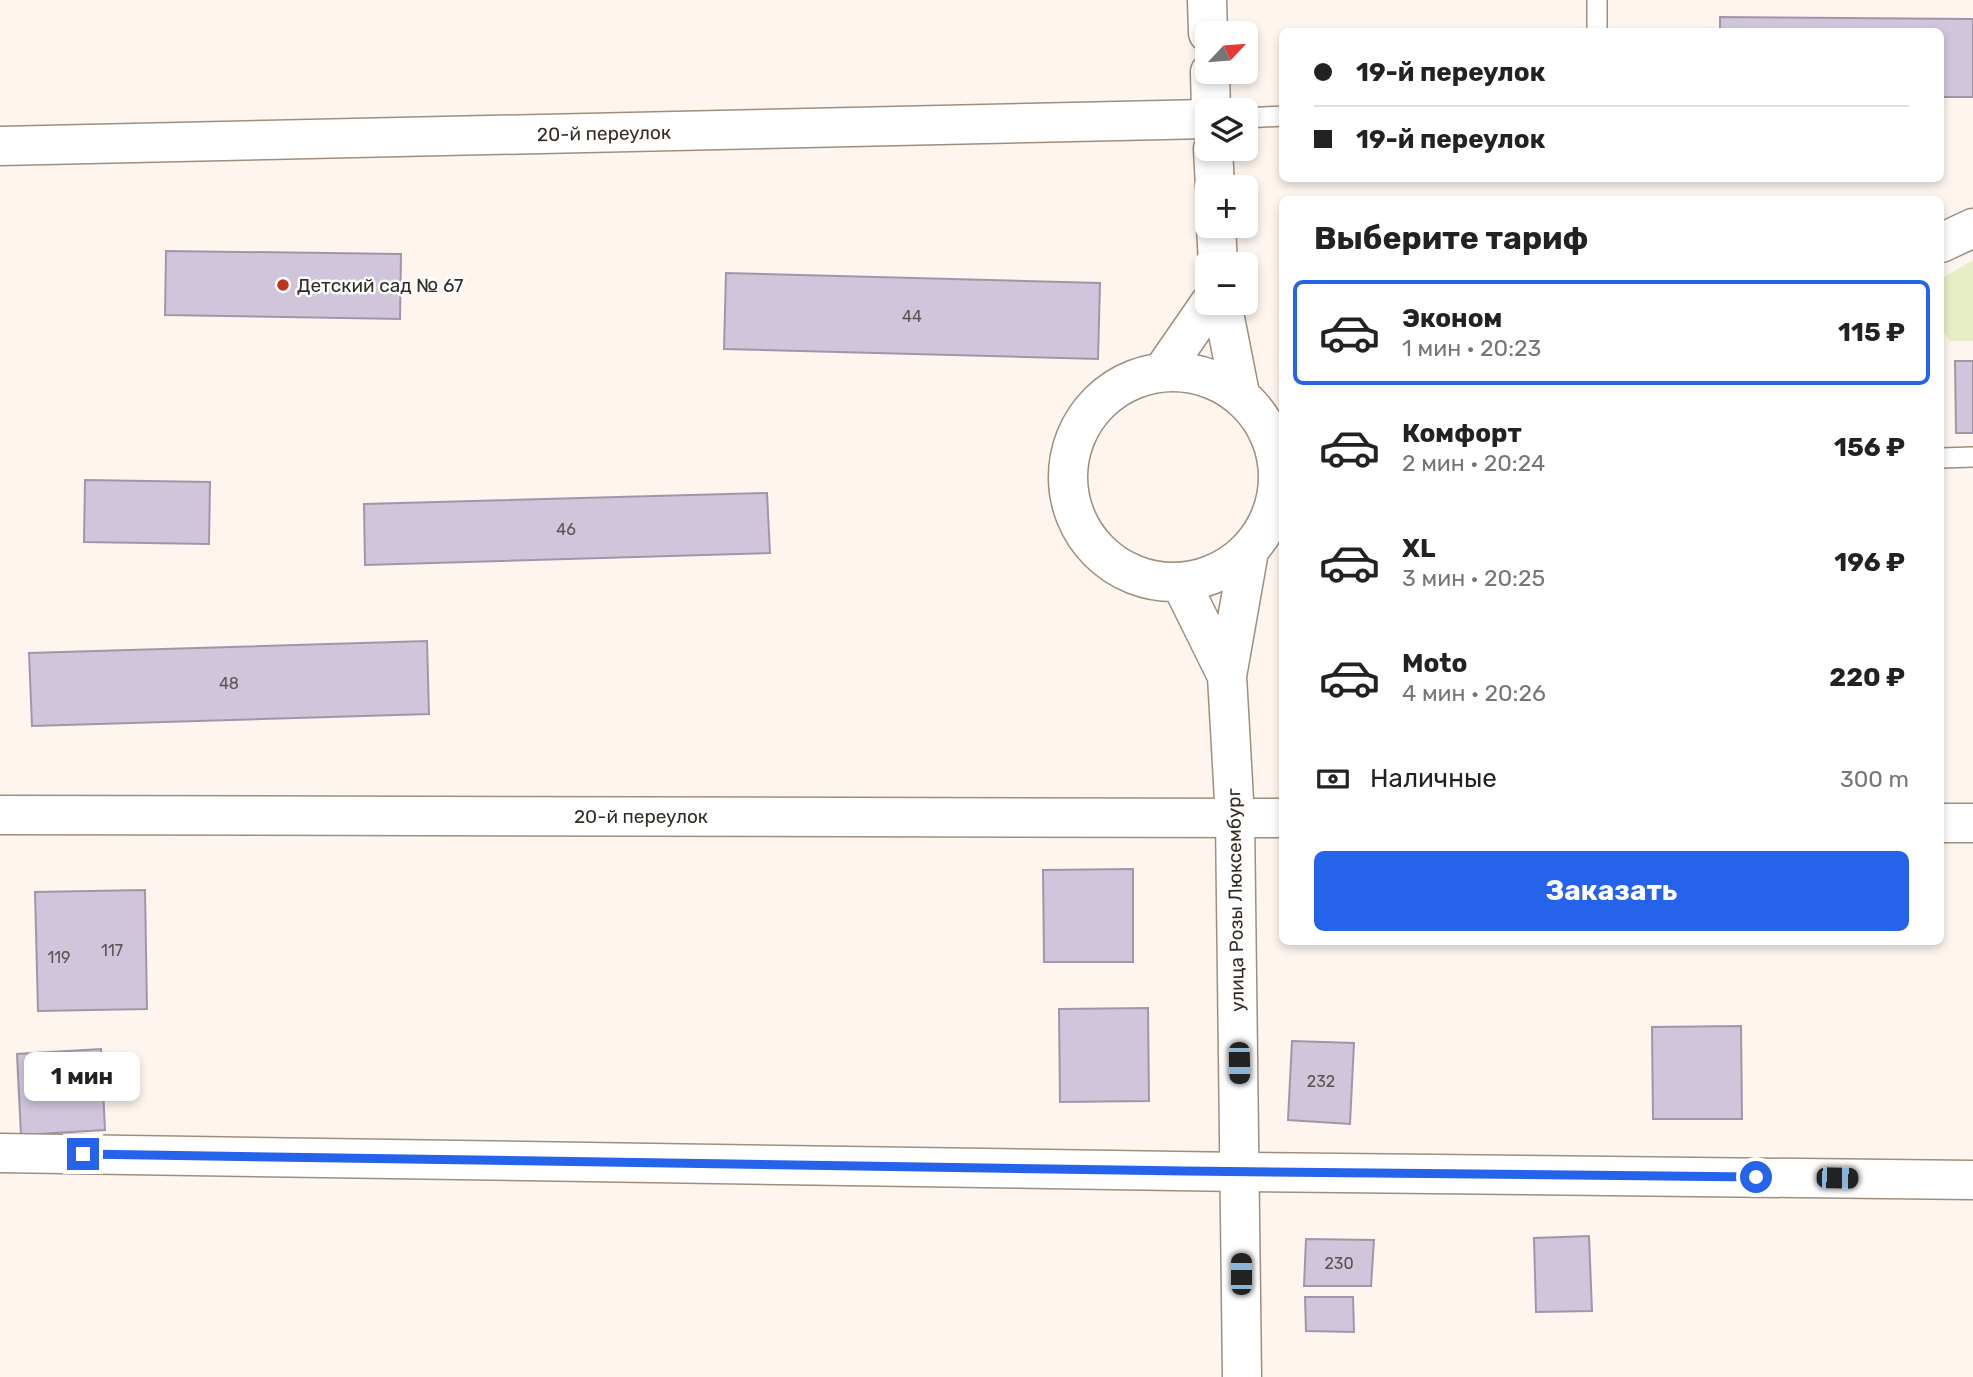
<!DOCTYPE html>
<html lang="ru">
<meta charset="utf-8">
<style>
body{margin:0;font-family:Rubik,sans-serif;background:#f6f6f6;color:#222;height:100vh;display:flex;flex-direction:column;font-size:26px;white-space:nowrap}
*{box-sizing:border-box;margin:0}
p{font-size:23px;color:#767676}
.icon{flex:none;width:38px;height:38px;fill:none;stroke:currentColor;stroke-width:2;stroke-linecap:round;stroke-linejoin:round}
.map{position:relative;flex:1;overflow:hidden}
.sheet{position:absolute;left:1279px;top:196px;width:665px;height:749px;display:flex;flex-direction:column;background:#fff;border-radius:10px;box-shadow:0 4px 10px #0003}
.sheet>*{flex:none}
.top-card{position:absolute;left:1279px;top:28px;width:665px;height:154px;border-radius:10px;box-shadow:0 4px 10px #0003;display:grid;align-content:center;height:154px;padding:0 35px;background:#fff}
.needle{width:46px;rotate:64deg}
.buttons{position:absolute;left:1195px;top:21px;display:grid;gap:14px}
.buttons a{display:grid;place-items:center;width:63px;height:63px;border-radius:10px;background:#fff;box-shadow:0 4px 10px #0003;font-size:35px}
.end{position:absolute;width:32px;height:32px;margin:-16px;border:9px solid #2563eb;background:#fff;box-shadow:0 0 0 4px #fff}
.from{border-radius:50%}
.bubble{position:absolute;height:49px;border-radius:10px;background:#fff;box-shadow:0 4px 10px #0003;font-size:23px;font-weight:700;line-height:49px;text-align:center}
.car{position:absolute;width:21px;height:42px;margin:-21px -10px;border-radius:9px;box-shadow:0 0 5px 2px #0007;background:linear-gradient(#222 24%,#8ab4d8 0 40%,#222 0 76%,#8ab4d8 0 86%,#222 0)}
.top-card b{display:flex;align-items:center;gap:24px;height:66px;font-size:26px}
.top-card b+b{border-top:2px solid #e0e0e0}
.top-card i{width:18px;height:18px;background:#222}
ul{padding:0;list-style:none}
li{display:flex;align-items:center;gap:21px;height:105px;margin:0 14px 10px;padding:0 21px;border:4px solid transparent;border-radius:10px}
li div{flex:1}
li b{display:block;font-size:26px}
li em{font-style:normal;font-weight:700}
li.on{border-color:#2563eb}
li>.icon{width:63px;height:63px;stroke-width:1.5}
h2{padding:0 35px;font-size:32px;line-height:84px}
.pay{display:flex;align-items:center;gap:18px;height:77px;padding:0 35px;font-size:26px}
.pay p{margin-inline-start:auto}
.primary-button{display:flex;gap:14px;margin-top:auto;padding:14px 35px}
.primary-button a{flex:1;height:80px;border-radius:10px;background:#2563eb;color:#fff;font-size:28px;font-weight:700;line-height:80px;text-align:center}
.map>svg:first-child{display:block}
.green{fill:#e7eec7}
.building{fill:#d0c5da;stroke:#a096aa;stroke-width:2}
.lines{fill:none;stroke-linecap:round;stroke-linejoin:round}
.lane-casing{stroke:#9f8e7e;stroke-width:22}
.street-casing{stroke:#9f8e7e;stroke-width:41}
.secondary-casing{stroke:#9f8e7e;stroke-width:41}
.lane{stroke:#fff;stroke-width:19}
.street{stroke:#fff;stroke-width:38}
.secondary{stroke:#fff;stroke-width:38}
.route{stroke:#2563eb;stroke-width:9}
.poi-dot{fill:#bf3513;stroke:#fff;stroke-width:2.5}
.labels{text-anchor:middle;stroke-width:5;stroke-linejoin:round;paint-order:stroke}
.number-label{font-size:16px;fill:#5a5252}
.street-label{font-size:19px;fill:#332c25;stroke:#fff}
.poi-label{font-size:19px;fill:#332c25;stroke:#fff;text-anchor:start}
</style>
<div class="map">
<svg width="1973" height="1377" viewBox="0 0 1973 1377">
<rect width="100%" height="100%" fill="#fdf5ee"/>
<path class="green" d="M1973 260V341H1950L1941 329V279Z"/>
<path class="building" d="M1720 17 1973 19V97H1941V32H1720Z
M166 251 401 254 400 319 165 315Z
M726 273 1100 283 1098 359 724 349Z
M1955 361H1973V433H1956Z
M85 480 210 482 209 544 84 542Z
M767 493 770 553 365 565 364 504Z
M427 641 429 714 32 726 29 653Z
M1133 869V962H1044L1043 870Z
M145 890 147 1009 38 1011 35 892Z
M1148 1008 1149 1101 1060 1102 1059 1009Z
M1741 1026 1742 1119H1653L1652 1027Z
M1292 1041 1354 1043 1350 1124 1288 1120Z
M101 1049 105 1130 21 1135 17 1054Z
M1589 1236 1592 1311 1536 1312 1534 1238Z
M1306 1239 1374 1240 1371 1286H1304Z
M1305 1297H1353L1354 1332 1306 1331Z"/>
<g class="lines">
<defs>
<path id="lane" d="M1597 32V0
M1246 118 1283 116
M1941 458 1973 457"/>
<path id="street" d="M0 146 1208 119
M0 815 1283 818
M1941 823H1973
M0 1153 1240 1172 1973 1180"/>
<path id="secondary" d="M1207 0 1208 33
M1210 72 1211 110
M1213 149 1215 187
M1216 226 1218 264
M1941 243 1973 228
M1222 303 1240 394
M1163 371 1210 303
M1068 477a105 105 0 1 1 210 0a105 105 0 1 1-210 0Z
M1181 583 1227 676
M1242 1377 1235 818 1227 676 1249 551"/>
</defs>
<use href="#lane" class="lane-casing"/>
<use href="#street" class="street-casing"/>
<use href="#secondary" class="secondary-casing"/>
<use href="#lane" class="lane"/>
<use href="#street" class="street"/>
<use href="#secondary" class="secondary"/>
</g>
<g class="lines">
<path class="route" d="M83 1154 1185 1171 1756 1177"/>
</g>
<circle class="poi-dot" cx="283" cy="285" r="7"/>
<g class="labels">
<g class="number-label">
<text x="912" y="322">44</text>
<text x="566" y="535">46</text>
<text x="229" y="689">48</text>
<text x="112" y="956">117</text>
<text x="59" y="963">119</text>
<text x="1321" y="1087">232</text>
<text x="1339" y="1269">230</text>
</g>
<g class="street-label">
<text transform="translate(604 133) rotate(-1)" y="7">20-й переулок</text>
<text x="641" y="823">20-й переулок</text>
<text transform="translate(1235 900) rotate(-91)" y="7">улица Розы Люксембург</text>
</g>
<g class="poi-label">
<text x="297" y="292">Детский сад № 67</text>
</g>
</g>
</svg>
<div class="buttons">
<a><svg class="needle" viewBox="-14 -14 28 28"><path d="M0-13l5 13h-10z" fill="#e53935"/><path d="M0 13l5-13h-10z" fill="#767676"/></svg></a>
<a><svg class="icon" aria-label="layers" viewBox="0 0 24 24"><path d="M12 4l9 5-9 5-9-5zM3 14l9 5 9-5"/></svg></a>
<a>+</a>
<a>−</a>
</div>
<i class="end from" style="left:1756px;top:1177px"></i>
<i class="end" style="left:83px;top:1154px"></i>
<div class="bubble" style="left:24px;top:1052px;width:116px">1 мин</div>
<i class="car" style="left:1239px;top:1063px;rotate:179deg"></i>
<i class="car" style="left:1837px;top:1178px;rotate:91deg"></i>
<i class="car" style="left:1241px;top:1274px;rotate:0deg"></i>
<div class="top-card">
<b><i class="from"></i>19-й переулок</b>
<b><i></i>19-й переулок</b>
</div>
<section class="sheet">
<h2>Выберите тариф</h2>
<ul>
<li class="on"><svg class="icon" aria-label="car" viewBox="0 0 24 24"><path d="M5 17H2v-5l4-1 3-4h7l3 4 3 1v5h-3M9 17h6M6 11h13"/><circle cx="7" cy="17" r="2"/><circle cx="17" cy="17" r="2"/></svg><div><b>Эконом</b><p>1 мин · 20:23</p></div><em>115 ₽</em></li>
<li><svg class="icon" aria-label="car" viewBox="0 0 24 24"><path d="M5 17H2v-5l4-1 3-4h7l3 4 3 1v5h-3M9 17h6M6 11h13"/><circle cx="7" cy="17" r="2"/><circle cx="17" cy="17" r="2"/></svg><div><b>Комфорт</b><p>2 мин · 20:24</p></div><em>156 ₽</em></li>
<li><svg class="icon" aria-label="car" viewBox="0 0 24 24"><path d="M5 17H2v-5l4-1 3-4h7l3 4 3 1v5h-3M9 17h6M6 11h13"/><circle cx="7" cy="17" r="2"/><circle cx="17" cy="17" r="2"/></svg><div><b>XL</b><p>3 мин · 20:25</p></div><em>196 ₽</em></li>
<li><svg class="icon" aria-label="car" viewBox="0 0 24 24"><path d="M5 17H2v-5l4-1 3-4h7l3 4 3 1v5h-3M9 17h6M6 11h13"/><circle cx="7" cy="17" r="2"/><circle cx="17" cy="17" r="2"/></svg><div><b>Moto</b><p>4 мин · 20:26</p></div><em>220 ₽</em></li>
</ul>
<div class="pay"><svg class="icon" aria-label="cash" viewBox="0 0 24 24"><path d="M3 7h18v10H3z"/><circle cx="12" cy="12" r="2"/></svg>Наличные<p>300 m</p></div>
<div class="primary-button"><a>Заказать</a></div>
</section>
</div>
